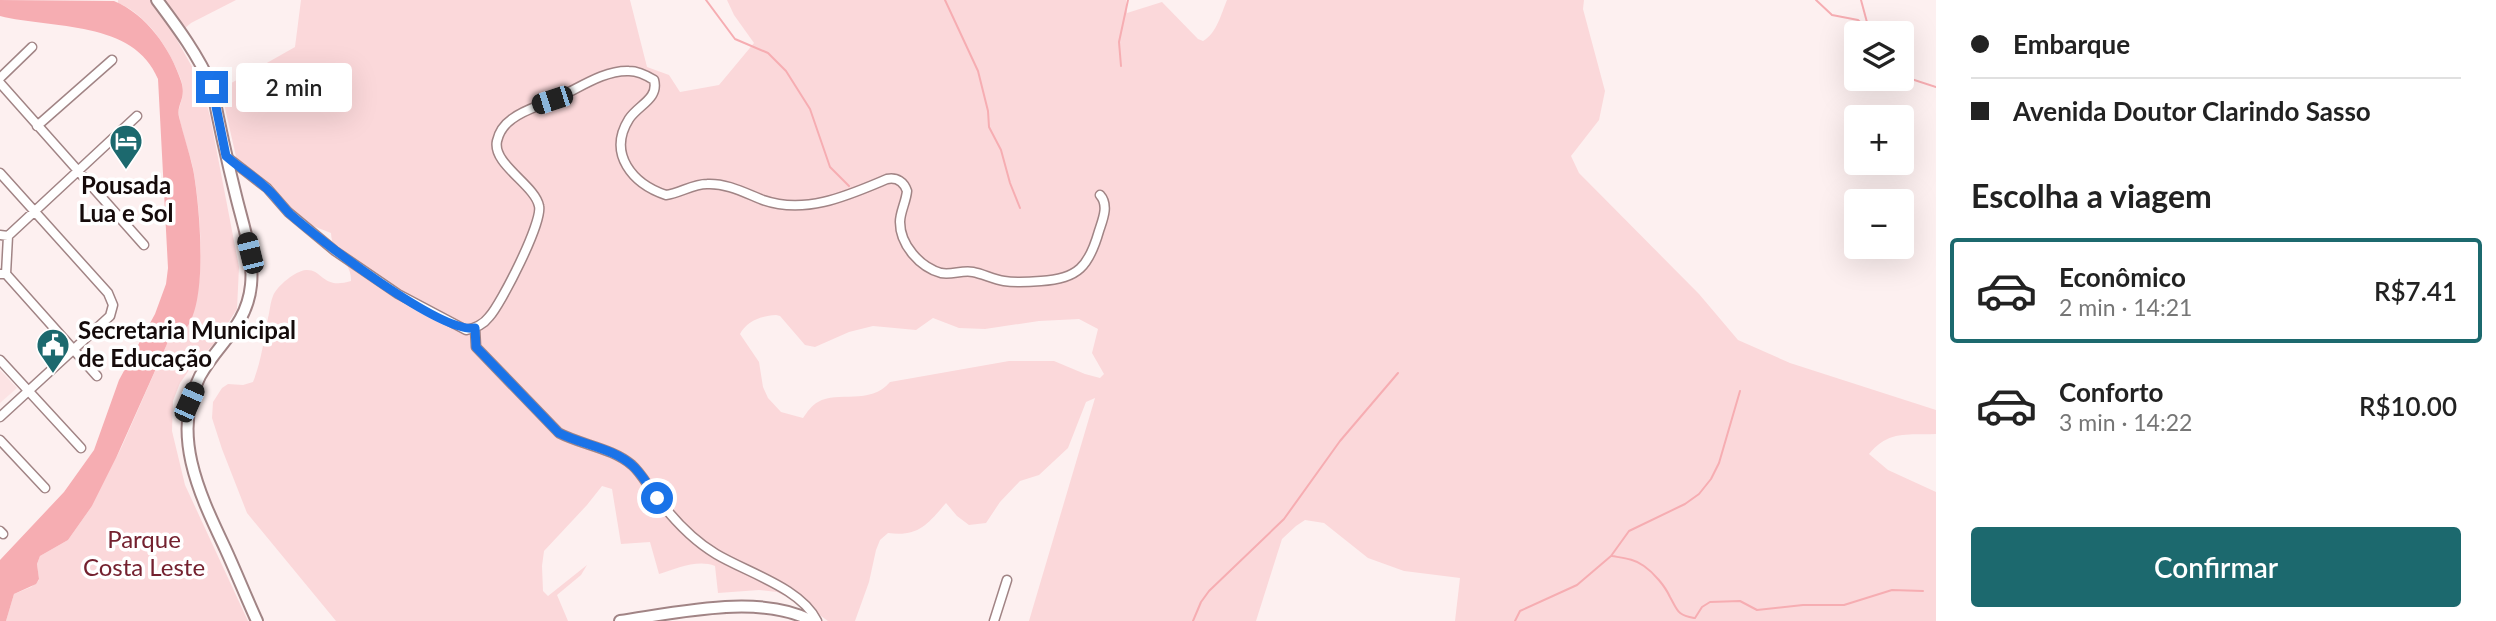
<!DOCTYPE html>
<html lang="pt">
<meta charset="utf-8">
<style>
body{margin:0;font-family:Lato,sans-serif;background:#f6f6f6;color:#222;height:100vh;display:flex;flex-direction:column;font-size:26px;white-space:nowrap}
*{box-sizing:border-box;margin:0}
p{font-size:23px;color:#767676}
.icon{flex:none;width:38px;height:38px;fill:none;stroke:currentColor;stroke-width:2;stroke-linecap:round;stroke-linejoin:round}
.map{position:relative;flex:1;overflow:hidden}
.drawer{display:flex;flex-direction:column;background:#fff;width:560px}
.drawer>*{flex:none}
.top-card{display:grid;align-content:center;height:154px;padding:0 35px;background:#fff}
.buttons{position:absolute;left:1844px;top:21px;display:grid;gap:14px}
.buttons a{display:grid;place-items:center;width:70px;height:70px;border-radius:7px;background:#fff;box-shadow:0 7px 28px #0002;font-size:35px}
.end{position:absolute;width:32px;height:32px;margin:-16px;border:9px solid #1a73e8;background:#fff;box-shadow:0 0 0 4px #fff}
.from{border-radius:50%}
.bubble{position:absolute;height:49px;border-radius:7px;background:#fff;box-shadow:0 7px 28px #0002;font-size:23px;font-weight:600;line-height:49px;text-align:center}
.car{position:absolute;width:21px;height:42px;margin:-21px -10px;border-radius:9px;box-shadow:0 0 5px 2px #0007;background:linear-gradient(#222 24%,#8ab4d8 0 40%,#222 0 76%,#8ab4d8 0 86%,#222 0)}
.top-card b{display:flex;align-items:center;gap:24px;height:66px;font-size:26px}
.top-card b+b{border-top:2px solid #e0e0e0}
.top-card i{width:18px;height:18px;background:#222}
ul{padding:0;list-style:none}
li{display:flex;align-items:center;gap:21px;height:105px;margin:0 14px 10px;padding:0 21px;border:4px solid transparent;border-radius:7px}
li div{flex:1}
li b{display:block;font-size:26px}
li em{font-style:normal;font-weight:600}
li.on{border-color:#1c696e}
li>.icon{width:63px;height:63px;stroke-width:1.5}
h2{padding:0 35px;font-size:32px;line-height:84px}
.cta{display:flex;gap:14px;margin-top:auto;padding:14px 35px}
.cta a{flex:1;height:80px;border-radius:7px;background:#1c696e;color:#fff;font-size:28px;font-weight:600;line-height:80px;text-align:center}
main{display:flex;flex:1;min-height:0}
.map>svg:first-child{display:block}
.built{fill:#fce3e4}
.green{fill:#fbd8da;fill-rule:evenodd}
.water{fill:#f6adb2}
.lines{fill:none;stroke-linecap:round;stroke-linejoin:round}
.stream{stroke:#f6adb2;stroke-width:2}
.street-casing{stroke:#a18485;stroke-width:11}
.secondary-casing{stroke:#a18485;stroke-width:14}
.street{stroke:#fff;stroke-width:8}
.secondary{stroke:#fff;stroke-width:10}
.route{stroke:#1a73e8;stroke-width:9}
.labels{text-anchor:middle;stroke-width:7;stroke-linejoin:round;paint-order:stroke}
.poi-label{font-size:24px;font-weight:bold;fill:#150b0b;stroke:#fff}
.park-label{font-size:24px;fill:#74212f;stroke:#fff}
</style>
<main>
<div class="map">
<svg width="1936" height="621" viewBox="0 0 1936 621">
<rect width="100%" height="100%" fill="#fdf0f0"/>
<path class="built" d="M0 370 17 388 0 403Z"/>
<path class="green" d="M118 0H236L191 23 178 34 177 40 200 81 210 116 239 267 237 309 216 342 192 366 180 383 173 401 172 431 185 485 248 621H6L14 594 31 587 39 580 37 564 40 556 68 540 92 506 122 446 167 344 168 337C173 335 178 335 182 331 210 302 200 206 193 168 189 151 182 134 179 116 177 104 187 98 181 80 170 50 148 15 118 3Z
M301 0H630L647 67 669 75 680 92 719 85 754 43 734 15 727 0H1126L1127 13 1162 2 1198 39 1203 41C1217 33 1221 14 1227 0H1584L1583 9 1605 91 1599 120 1571 156 1579 173 1699 294 1738 340 1790 363 1936 410V434C1908 435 1888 430 1869 454L1888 470 1936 492V621H1455L1460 578 1404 571 1368 558 1324 523 1305 520 1296 526 1282 539 1256 621H1029L1095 398 1086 402 1068 448 1039 475 1020 481 1000 502 986 523 969 525 957 516 946 503C927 525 918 537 888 533L880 540 876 550 869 582 855 621H828L811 609 777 592 759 590 718 593 715 566C697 559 676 569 659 574L650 542 621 544 612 489 602 486 587 505 544 551 542 566 543 591 548 596 587 565 581 575 557 595 568 621H336L247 513 222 449 212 418 213 402 222 388 228 384 243 385 253 382C261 362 264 340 268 318 270 311 270 303 273 296 277 286 295 271 306 270 323 269 322 290 351 281 352 261 332 256 331 233L295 219 237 161 222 95 226 86 295 47ZM776 315 780 316 805 345 815 347 849 332 873 326 916 330 933 318 959 328 985 329 1039 321 1079 319 1098 329 1092 353 1104 374 1100 378 1085 374 1054 361H1009L890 382C870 406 838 390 818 402 812 405 807 412 803 418L781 412 768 398 763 387 759 362 740 334C747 321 761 316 776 315Z"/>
<path class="water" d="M0 0 114 1C147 15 170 48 181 81 187 99 176 104 179 117 183 134 189 151 193 169 199 200 212 319 178 335 175 336 171 336 168 337L167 344 116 458 92 506 68 540 40 556 37 564 39 579 36 584 14 594 6 621H0V560L64 492 94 450 119 380 155 314 166 284 168 268 158 79C134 20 52 29 0 16Z"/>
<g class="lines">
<path class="stream" d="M706 0 735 39 768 53 786 71 810 109 830 167 849 186
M945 0 978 71 988 111 989 127 1001 150 1010 183 1020 208
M1816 0 1832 15 1858 20 1869 30
M1861 0 1868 26
M1121 66 1119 42 1128 0
M1902 76 1936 87
M1612 556C1623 558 1635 559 1644 566 1654 573 1665 586 1670 597 1678 611 1677 615 1694 618
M1695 618 1702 607 1710 602 1740 601 1757 610 1803 605H1844L1892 590 1923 591
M1193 621 1201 602 1209 591 1284 519 1340 441 1398 373
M1515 621 1520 611 1577 585 1611 556 1629 531 1685 504 1699 494 1711 479 1719 463 1740 391"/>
<defs>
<path id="street" d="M0 78 32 47
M0 83 144 245
M37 126 112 60
M227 157 267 188 288 212 335 251 398 294 466 330C476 328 483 325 489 317 501 304 543 222 539 206 535 185 492 164 497 141 499 132 505 124 512 119 525 109 540 106 555 99 578 89 603 70 629 71 638 71 646 75 654 80 659 99 638 105 629 119 607 154 633 184 666 195 680 193 693 184 707 184 727 183 745 193 763 200 806 215 849 195 887 179 897 177 904 182 907 191 906 202 900 212 900 222 900 245 920 267 941 273 952 275 962 270 973 272 983 274 993 279 1004 281 1016 283 1029 282 1041 281 1078 279 1089 266 1099 231 1103 219 1109 205 1100 195
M0 173 108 293 113 305 110 316 0 417
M0 235 8 236 6 274H0
M8 236 137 116
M6 274 97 376
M475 328 476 347 559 433C582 445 612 448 632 465 641 473 648 486 655 495 672 518 691 539 716 554 748 573 801 588 817 621
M0 360 81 448
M0 440 45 488
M0 531 3 534
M994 621 1007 580"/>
<path id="secondary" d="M157 0C178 28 198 55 212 87 219 124 227 160 236 196 243 225 254 255 251 285 247 326 218 343 200 376 170 434 200 495 225 548 236 572 246 597 257 621
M620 621C676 613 761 593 812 621"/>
</defs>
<use href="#street" class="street-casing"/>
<use href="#secondary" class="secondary-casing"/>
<use href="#street" class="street"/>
<use href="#secondary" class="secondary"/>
</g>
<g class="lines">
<path class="route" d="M212 87 226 156C238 167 252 175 264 186 274 194 281 205 290 214 318 239 441 334 475 328L476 347 559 433C582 445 615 448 634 467 643 476 650 488 657 498"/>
</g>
<defs>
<symbol id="hotel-pin" viewBox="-11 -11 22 30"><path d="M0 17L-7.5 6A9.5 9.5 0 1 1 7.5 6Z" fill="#1c696e" stroke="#fff"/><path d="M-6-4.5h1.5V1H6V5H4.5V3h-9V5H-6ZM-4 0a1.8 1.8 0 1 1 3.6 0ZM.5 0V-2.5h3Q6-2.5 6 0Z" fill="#fff"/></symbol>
<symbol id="civic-pin" viewBox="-11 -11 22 30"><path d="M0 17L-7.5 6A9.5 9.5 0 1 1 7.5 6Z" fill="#1c696e" stroke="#fff"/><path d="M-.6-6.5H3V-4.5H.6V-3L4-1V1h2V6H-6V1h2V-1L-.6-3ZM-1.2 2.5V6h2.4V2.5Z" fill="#fff"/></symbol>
</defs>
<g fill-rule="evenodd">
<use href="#hotel-pin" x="107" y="122" width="38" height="52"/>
<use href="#civic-pin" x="34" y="326" width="38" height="52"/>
</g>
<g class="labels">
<g class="poi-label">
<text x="126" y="194">Pousada<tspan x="126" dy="28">Lua e Sol</tspan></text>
<text x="78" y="339" text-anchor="start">Secretaria Municipal<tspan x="78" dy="28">de Educação</tspan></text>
</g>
<g class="park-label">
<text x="144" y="548">Parque<tspan x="144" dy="28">Costa Leste</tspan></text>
</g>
</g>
</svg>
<div class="buttons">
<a><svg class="icon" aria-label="layers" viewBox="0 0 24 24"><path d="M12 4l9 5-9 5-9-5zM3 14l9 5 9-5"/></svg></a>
<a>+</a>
<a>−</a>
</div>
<i class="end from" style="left:657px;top:498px"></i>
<i class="end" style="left:212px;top:87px"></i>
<div class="bubble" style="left:236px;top:63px;width:116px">2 min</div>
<i class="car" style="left:552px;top:100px;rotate:252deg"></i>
<i class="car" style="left:250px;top:253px;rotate:346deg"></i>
<i class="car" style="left:189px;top:402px;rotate:24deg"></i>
</div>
<section class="drawer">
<div class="top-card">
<b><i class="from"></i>Embarque</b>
<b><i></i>Avenida Doutor Clarindo Sasso</b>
</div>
<h2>Escolha a viagem</h2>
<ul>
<li class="on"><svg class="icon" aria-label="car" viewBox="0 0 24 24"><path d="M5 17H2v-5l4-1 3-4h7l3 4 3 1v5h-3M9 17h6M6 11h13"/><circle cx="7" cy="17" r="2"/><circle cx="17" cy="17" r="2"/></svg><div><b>Econômico</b><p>2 min · 14:21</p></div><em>R$7.41</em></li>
<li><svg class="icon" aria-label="car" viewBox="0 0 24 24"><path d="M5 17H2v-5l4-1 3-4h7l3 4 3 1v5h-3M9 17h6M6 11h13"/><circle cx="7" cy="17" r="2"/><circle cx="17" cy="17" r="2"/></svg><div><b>Conforto</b><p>3 min · 14:22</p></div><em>R$10.00</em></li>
</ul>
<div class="cta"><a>Confirmar</a></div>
</section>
</main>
